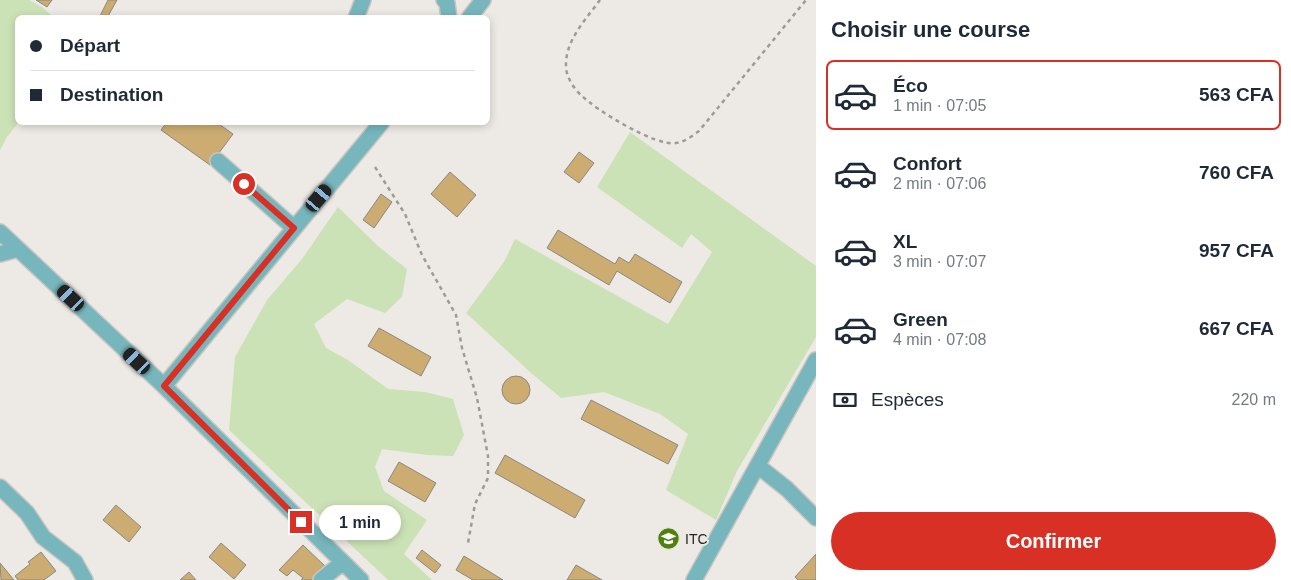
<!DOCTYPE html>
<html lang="fr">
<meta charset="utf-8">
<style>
body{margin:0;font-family:Arial,sans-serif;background:#f2f2f3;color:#1f2937;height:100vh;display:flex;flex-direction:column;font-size:19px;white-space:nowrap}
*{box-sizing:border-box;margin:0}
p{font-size:16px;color:#747a83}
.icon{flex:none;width:28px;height:28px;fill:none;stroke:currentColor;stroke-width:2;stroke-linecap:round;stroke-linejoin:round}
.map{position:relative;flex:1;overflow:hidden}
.drawer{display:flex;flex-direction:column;background:#fff;width:475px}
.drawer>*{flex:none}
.top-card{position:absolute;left:15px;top:15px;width:475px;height:110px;border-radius:8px;box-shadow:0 2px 8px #0003;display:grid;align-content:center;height:110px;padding:0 15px;background:#fff}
.end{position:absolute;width:22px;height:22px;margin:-11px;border:6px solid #d93025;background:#fff;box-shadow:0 0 0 2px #fff}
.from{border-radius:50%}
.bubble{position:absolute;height:35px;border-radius:18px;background:#fff;box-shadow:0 2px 8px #0003;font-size:16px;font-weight:700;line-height:35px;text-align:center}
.car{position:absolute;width:15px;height:30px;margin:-15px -8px;border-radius:6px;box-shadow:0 0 4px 1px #0007;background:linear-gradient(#222 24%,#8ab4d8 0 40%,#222 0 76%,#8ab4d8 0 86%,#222 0)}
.top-card b{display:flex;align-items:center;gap:18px;height:48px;font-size:19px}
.top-card b+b{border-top:1px solid #e0e1e3}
.top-card i{width:12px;height:12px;background:#1f2937}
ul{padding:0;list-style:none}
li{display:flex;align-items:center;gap:15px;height:70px;margin:0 10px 8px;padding:0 5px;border:2px solid transparent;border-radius:8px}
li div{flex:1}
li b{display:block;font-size:19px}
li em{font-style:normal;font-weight:700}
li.on{border-color:#d93025}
li>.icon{width:45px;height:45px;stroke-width:1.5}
h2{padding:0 15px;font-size:22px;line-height:60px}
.pay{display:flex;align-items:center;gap:12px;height:55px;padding:0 15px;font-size:19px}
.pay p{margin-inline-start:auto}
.primary-button{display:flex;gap:10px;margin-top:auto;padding:10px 15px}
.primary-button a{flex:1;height:58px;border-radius:30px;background:#d93025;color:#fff;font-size:20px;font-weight:700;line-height:58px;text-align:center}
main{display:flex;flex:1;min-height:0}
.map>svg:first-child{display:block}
.green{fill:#cbe2b6}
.building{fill:#ccac71;stroke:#8a8883}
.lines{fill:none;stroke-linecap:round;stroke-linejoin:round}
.minor-casing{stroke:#c9c6c2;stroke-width:18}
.path{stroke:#9d9b97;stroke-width:2.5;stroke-dasharray:4 4;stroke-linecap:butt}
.minor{stroke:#76b6bc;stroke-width:15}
.route{stroke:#d93025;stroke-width:6}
.labels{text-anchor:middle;stroke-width:4;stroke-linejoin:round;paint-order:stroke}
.poi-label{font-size:14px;fill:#252422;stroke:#edeae5;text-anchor:start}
</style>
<main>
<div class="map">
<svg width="816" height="580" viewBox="0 0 816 580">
<rect width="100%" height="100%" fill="#edeae5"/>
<path class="green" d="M0 0H29L42 7 51 15 64 17 18 18V123L7 137 0 150Z
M630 132 816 266V337L737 471 716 520 666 490 688 434 660 414 604 392 561 398 530 372 466 313 504 262 515 239 668 324 712 252 691 234 682 248 597 187Z
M338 207 379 247 407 269 402 297 385 313 347 299 314 324 326 348 348 360 388 389 425 392 453 399 464 435 453 456 427 455 382 449 375 467 384 491 427 520 404 554 432 580H388L229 430 235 357 267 300 302 259Z"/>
<path class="building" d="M36 0H52L47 7Z
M108 0H117L107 18H99Z
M167 122H216L233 134 210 165 161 130Z
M579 152 594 163 579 183 564 172Z
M450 172 476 195 457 217 431 194Z
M381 194 392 202 374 228 363 220Z
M558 230 615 264 619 257 629 263 635 254 682 282 670 303 617 271 609 285 547 248Z
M379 328 431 357 421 376 368 346Z
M502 390a14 14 0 1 1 28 0a14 14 0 1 1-28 0Z
M591 400 678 445 668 464 581 419Z
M505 455 585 500 575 518 495 473Z
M399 462 436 483 425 502 388 481Z
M116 505 141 527 129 542 103 520Z
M221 543 246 565 234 579 209 557Z
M303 545 328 569 316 580H301L303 578 293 570 287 576 279 570Z
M422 550 441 565 435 573 416 558Z
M41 552 56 571 44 580H18L15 576 30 564 28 562Z
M816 554V579L815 580H798L795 577Z
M464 556 503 580H473L456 570Z
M0 563 14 580H1Z
M576 565 602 580H567Z
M189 572 196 580H180Z"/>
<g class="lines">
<defs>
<path id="minor" d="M444 0 447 3 449 18
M356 18 363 0
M469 18 483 0
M218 161 294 228
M0 232 164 386 361 580
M0 254 18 249
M164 386 382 122
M758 466 787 489 816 518
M0 487 27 513 43 537 75 562 85 580
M321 580 343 562
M694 580 816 360"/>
</defs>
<use href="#minor" class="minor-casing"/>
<path class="path" d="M600 0C586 19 565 41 566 66 566 77 574 89 582 96 596 110 656 147 676 143 685 142 692 136 699 131L806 0
M375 167 405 214 422 255 456 315 462 348 477 398 488 456V478L475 504 468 543"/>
<use href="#minor" class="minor"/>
</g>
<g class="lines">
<path class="route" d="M244 184 294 228 164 386 301 522"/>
</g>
<defs>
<symbol id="school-disc" viewBox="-11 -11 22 22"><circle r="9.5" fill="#4f8010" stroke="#edeae5"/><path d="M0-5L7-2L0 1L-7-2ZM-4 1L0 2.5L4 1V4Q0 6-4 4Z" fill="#fff"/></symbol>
</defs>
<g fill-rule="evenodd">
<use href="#school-disc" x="656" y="526" width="25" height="25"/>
</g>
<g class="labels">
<g class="poi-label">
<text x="685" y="544">ITC</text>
</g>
</g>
</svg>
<i class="end from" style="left:244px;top:184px"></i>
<i class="end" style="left:301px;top:522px"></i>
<div class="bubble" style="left:319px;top:505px;width:82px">1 min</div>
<i class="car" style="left:319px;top:198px;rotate:40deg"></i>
<i class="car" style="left:71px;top:298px;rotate:313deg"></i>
<i class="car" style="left:137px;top:361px;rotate:313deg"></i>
<div class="top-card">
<b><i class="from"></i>Départ</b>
<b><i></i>Destination</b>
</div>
</div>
<section class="drawer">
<h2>Choisir une course</h2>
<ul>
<li class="on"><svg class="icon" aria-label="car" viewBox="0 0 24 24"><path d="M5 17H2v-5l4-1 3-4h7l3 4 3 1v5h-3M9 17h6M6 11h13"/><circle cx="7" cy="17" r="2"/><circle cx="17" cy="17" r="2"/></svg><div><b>Éco</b><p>1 min · 07:05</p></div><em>563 CFA</em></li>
<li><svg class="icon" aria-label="car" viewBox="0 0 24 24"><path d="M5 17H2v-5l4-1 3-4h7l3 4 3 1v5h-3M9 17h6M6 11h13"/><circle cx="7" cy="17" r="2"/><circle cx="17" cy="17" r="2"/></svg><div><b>Confort</b><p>2 min · 07:06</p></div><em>760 CFA</em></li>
<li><svg class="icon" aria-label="car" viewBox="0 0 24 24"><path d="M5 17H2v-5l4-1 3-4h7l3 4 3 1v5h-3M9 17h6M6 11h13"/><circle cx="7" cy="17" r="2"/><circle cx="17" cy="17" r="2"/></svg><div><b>XL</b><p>3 min · 07:07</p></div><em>957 CFA</em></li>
<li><svg class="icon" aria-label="car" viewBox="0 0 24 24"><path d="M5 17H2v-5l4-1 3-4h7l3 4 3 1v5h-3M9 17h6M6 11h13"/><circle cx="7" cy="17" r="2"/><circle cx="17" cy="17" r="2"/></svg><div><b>Green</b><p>4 min · 07:08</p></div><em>667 CFA</em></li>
</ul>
<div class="pay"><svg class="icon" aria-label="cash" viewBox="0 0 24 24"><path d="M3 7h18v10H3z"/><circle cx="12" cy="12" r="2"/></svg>Espèces<p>220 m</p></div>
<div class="primary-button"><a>Confirmer</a></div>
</section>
</main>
